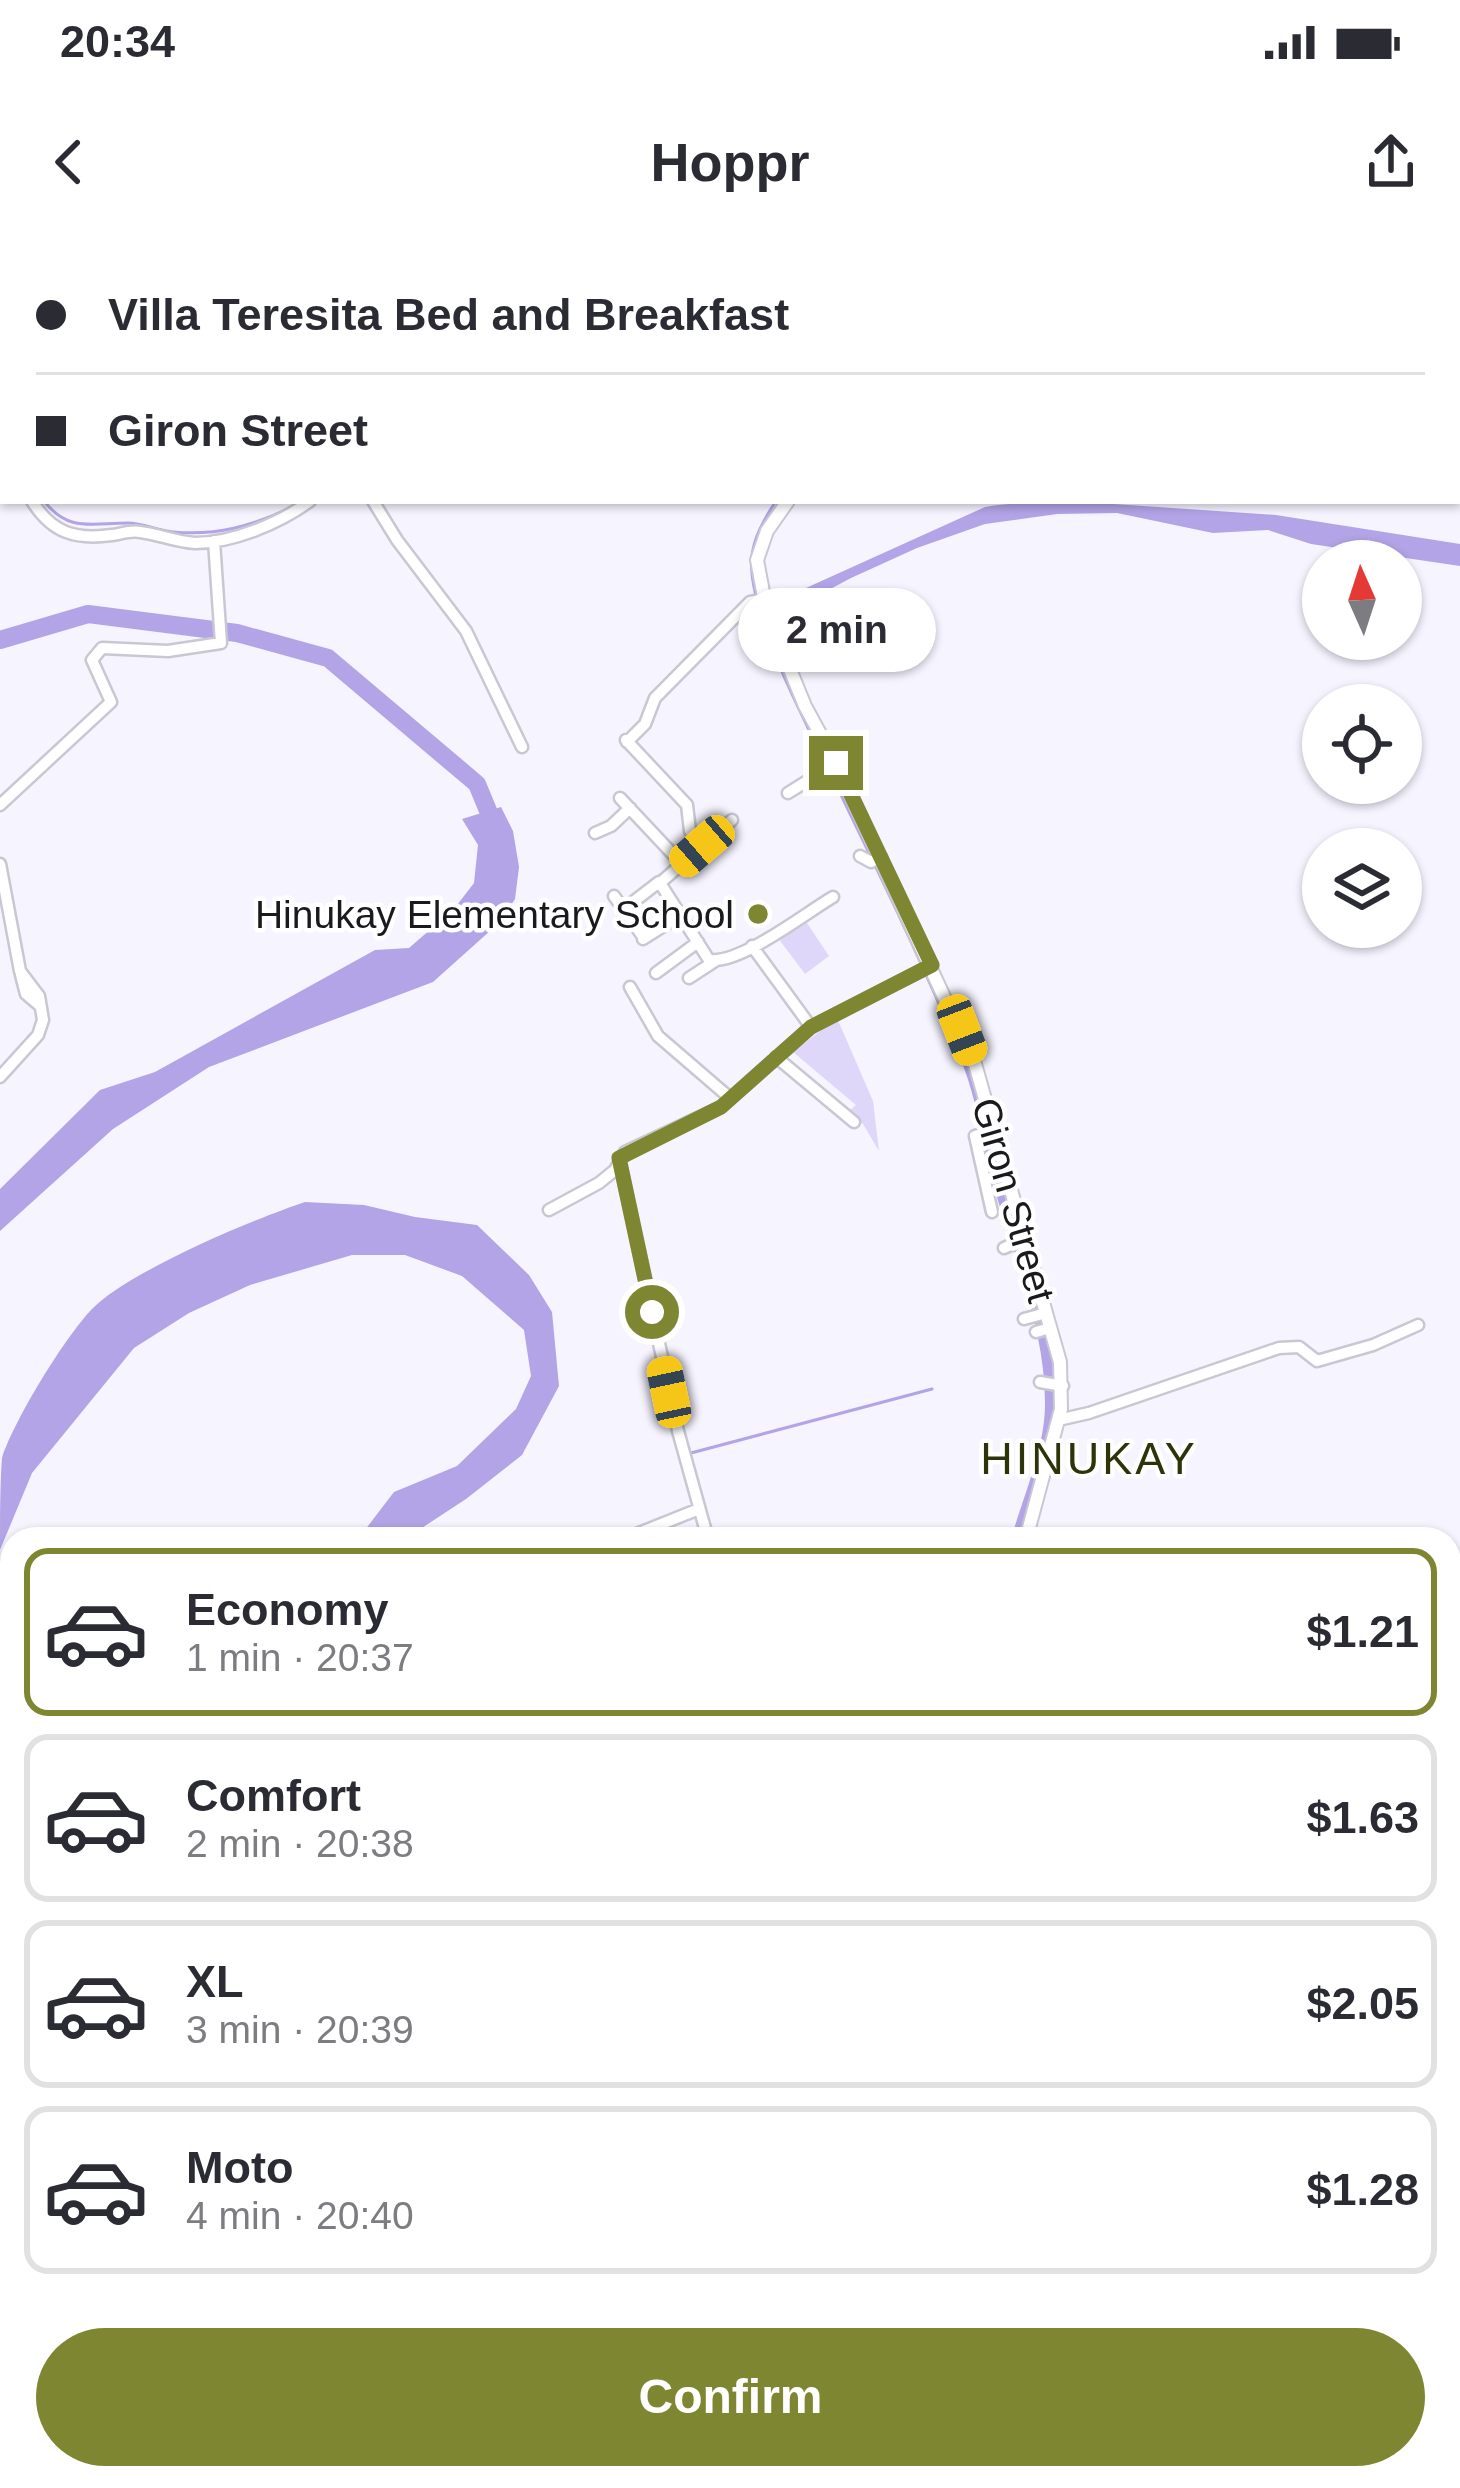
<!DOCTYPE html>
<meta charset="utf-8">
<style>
body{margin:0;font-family:Helvetica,sans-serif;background:#f2f2f3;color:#2b2b33;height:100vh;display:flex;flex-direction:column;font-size:45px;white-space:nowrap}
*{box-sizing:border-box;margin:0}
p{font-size:39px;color:#7c7c81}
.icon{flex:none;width:66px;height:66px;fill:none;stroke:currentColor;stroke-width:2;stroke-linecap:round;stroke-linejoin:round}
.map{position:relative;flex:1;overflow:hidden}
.panel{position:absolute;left:0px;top:1287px;width:1461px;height:963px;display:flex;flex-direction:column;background:#fff;border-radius:36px 36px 0 0;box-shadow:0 3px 9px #0004}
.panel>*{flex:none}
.hud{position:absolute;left:0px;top:0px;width:1461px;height:264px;box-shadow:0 3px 9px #0004;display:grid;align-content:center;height:264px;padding:0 36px;background:#fff}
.needle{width:78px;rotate:357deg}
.tools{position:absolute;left:1302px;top:300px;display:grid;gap:24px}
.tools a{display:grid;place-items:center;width:120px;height:120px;border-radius:50%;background:#fff;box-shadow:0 3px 9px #0004;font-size:60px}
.end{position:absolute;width:54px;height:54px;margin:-27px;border:15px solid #7e8632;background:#fff;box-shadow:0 0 0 6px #fff}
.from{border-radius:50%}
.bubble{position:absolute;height:84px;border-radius:42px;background:#fff;box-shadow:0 3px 9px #0004;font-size:39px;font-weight:700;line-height:84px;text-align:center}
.car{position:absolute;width:36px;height:72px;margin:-36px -18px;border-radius:15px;box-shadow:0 0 9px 3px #0007;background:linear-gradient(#f5c518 24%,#345 0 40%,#f5c518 0 76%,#345 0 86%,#f5c518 0)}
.hud b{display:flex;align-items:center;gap:42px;height:114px;font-size:45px}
.hud b+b{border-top:3px solid #e1e1e2}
.hud i{width:30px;height:30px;background:#2b2b33}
ul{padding:21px 0 0;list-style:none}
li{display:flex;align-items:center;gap:36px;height:168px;margin:0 24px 18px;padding:0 12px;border:6px solid #e1e1e2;border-radius:24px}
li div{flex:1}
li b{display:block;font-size:45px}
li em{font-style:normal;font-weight:700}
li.selected{border-color:#7e8632}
li>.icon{width:108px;height:108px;stroke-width:1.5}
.action{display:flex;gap:24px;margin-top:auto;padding:24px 36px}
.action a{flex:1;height:138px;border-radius:72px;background:#7e8632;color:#fff;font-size:48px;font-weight:700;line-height:138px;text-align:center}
.status{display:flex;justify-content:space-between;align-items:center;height:84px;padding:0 60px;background:#fff;direction:ltr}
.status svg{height:33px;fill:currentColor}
header{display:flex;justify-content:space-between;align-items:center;height:156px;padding:0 36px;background:#fff;font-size:54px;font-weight:700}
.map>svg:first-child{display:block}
.green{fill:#ded7fa}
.water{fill:#b3a4e7}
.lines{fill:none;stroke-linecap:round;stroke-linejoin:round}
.stream{stroke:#b3a4e7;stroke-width:3}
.river{stroke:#b3a4e7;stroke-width:18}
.minor-casing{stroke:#c9c7d2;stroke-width:15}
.tertiary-casing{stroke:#c9c7d2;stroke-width:16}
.minor{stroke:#fff;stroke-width:10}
.tertiary{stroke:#fff;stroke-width:12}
.route{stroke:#7e8632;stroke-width:15}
.poi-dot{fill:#7e8632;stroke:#fff;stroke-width:4.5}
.labels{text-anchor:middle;stroke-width:9;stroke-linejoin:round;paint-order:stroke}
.poi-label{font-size:39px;fill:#1a191d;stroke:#fff;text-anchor:end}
.street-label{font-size:39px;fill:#1a191d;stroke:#fff}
.quarter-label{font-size:45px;letter-spacing:3px;fill:#2f3309;stroke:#fff}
</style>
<div class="status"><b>20:34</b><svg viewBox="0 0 49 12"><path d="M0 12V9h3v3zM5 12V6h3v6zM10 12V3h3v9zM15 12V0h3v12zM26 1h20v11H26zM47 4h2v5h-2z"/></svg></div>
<header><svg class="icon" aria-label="back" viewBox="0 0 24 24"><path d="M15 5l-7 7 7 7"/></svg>Hoppr<svg class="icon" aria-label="share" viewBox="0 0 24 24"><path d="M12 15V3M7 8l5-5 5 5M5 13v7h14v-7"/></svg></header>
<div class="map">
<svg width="1460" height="2248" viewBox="0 0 1460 2248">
<rect width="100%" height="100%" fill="#f6f4ff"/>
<path class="green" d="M803 677 829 716 805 734 775 694Z
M837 778 873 861 879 911 863 884 848 872 856 865 793 812Z"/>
<path class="water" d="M1069 261 1276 275 1460 304V326L1311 304 1268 290 1213 293 1117 273 1057 274 985 284 917 308 851 338 778 377 775 362 985 267C1007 262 1043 264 1069 261Z
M761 366 790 446 965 809 1058 1126V1171L1022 1299H1011C1023 1257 1044 1210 1045 1167 1046 1097 1019 1029 999 964 984 914 979 863 959 815 926 734 887 653 849 575 816 505 780 441 756 368Z
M501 567 513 591 519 627 515 659 500 682 433 742 209 827 113 889 0 991V949L100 850 155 832 375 710 409 708 454 669 474 643 478 605 462 579Z
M305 962 364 965 415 977 477 985 529 1035 552 1072 559 1146 522 1215 466 1259 405 1299H358L394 1252 457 1226 516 1169 531 1136 524 1090 462 1036 405 1015H352L250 1045 189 1073 134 1108 32 1233 0 1310C0 1282 0 1244 2 1218 14 1180 65 1097 92 1069 129 1031 254 979 305 962Z"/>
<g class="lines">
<path class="stream" d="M902 3V0
M0 107 3 112
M44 261C69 293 92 283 128 283 143 283 158 291 173 292 217 296 252 286 290 268
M760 371C746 322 748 303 776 261
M691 1213 932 1149"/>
<path class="river" d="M0 400 88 374 237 393 328 418 477 544 496 590"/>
<defs>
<path id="minor" d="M171 0 172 3
M732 3 734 0
M0 126 3 133
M32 261C52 293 75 300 112 295 120 294 131 290 140 292 158 294 176 302 195 303 233 303 280 283 310 261
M373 261 397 300 466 391 522 507
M626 500 687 565 690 591 702 606
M627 502 645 484 655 458 750 362 764 359
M788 553 836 523
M620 558 682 624
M0 565 111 462 92 420 102 408 168 411 221 403 214 301
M732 580 660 643 709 720C741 724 804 674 833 657
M595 593 611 586 630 568
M860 616 871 622 881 617
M0 624 20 731 39 756 43 780 38 795 0 837
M614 656 644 698
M624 669 659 642
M643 699 681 675
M752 706 811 787
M656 733 698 702
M21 735 26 754 39 765
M689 738 715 721
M630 747 658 796 730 858
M776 817 854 882
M620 923 678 1191 708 1299
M549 970 599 943 615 930 625 912 721 867 811 787 932 725
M992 972 975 896 995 890
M1004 1008 1027 998
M1024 1079 1046 1073
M1036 1092 1050 1088
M1040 1142 1063 1146
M1058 1180 1089 1173 1279 1108 1299 1107 1317 1121 1373 1105 1418 1085
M624 1299 699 1269
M0 1665 12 1669
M308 2248 324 2238"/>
<path id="tertiary" d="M910 3V0
M788 261 767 291 757 320 767 373 805 466 836 523 975 824 1060 1122 1061 1169 1026 1299
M954 2248 955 2238"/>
</defs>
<use href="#minor" class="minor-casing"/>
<use href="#tertiary" class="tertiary-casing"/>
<use href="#minor" class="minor"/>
<use href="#tertiary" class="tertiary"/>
</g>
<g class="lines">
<path class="route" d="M652 1072 619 918 721 867 811 787 932 725 836 523"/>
</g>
<circle class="poi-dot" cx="758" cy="674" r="12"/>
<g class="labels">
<g class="poi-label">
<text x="734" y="688">Hinukay Elementary School</text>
</g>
<g class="street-label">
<text transform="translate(1014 960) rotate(74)" y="14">Giron Street</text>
</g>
<g class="quarter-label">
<text x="1089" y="1234">HINUKAY</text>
</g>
</g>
</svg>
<div class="tools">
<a><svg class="needle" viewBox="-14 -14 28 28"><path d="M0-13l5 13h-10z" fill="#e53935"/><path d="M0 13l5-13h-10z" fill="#7c7c81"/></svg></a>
<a><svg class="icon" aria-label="locate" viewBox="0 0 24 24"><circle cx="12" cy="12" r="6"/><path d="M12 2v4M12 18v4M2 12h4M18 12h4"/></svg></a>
<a><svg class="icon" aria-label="layers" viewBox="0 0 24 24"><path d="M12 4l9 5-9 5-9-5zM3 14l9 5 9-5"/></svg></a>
</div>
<i class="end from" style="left:652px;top:1072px"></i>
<i class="end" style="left:836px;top:523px"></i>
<div class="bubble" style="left:738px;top:348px;width:198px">2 min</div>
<i class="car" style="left:702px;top:606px;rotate:229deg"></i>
<i class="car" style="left:962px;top:790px;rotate:159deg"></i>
<i class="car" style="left:669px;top:1152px;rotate:348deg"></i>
<div class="hud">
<b><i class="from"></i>Villa Teresita Bed and Breakfast</b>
<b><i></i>Giron Street</b>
</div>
<section class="panel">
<ul>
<li class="selected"><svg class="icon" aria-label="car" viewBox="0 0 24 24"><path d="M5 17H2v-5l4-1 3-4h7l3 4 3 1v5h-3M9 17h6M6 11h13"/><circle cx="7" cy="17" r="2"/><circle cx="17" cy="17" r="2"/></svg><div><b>Economy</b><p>1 min · 20:37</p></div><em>$1.21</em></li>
<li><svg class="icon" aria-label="car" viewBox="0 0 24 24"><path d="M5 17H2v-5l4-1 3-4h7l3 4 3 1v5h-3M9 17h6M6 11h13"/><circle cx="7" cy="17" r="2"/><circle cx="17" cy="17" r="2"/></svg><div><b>Comfort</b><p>2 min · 20:38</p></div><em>$1.63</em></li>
<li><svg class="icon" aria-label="car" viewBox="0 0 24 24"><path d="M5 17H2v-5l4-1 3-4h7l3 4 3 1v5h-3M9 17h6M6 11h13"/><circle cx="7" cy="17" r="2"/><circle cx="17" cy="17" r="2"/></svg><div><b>XL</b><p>3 min · 20:39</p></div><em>$2.05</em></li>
<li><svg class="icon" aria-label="car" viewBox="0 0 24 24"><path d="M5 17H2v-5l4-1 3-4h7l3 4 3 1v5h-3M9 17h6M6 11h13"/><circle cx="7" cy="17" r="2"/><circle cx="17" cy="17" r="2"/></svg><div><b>Moto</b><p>4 min · 20:40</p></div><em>$1.28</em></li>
</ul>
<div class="action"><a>Confirm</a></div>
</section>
</div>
